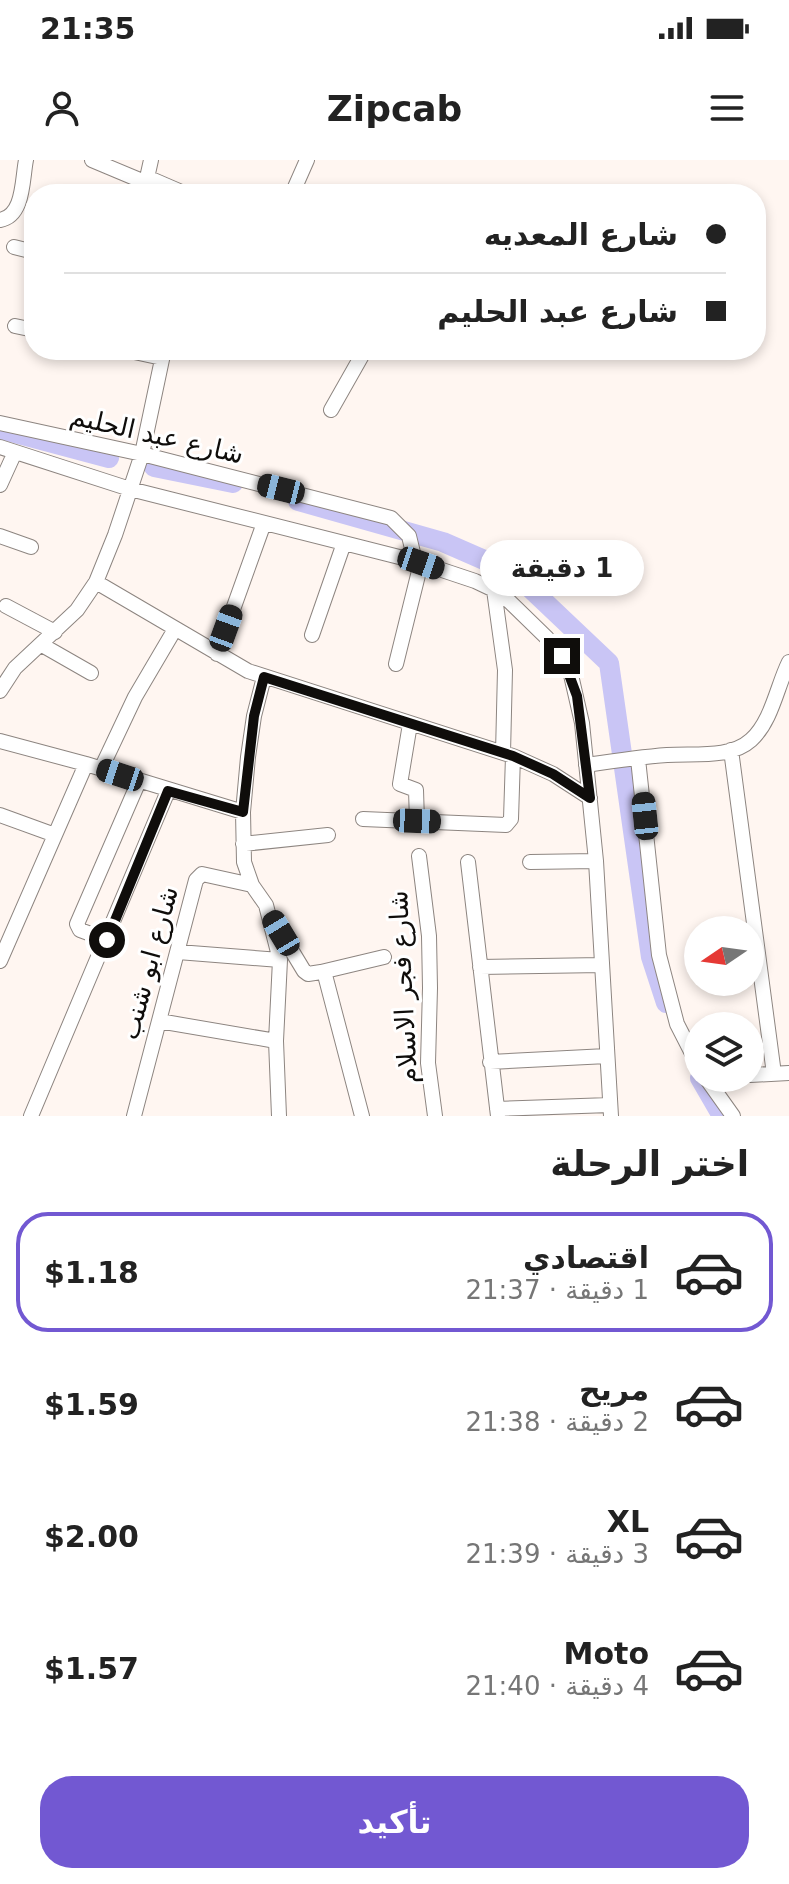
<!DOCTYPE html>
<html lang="ar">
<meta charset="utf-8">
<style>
body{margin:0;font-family:"DejaVu Sans","Noto Sans Arabic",sans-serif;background:#f6f6f6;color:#222;direction:rtl;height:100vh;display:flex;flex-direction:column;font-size:30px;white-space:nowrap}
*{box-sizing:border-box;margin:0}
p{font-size:26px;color:#767676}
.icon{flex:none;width:44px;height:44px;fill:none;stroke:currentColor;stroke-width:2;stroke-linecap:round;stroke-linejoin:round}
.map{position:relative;height:956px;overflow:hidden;direction:ltr}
.sheet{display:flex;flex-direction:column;background:#fff;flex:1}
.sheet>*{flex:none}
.banner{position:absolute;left:24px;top:24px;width:742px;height:176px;border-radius:32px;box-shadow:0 4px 12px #0003;direction:rtl;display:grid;align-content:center;height:176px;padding:0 40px;background:#fff}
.needle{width:52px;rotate:257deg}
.fabs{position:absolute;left:684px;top:756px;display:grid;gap:16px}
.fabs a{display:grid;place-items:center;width:80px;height:80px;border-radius:50%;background:#fff;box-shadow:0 4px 12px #0003;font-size:40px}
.end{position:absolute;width:36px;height:36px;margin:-18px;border:10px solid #0f0d0b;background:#fff;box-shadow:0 0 0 4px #fff}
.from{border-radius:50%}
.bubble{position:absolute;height:56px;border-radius:28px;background:#fff;box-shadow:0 4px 12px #0003;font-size:26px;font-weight:700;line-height:56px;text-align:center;direction:rtl}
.car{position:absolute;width:24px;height:48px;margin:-24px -12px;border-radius:10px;box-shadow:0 0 6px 2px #0007;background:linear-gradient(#222 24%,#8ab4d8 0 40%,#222 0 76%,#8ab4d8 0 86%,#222 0)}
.banner b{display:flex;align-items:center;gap:28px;height:76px;font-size:30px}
.banner b+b{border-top:2px solid #e0e0e0}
.banner i{width:20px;height:20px;background:#222}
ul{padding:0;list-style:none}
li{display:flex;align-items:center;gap:24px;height:120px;margin:0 16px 12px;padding:0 24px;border:4px solid transparent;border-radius:32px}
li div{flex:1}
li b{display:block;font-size:30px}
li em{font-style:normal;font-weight:700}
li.current{border-color:#7258d2}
li>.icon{width:72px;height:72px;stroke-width:1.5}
h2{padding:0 40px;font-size:36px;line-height:96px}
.action{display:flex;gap:16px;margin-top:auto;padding:16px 40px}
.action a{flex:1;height:92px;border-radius:32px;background:#7258d2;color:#fff;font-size:32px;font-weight:700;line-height:92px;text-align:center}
.status{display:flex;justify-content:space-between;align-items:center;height:56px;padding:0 40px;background:#fff;direction:ltr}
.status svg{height:22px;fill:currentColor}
header{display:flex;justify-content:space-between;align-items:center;height:104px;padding:0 40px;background:#fff;font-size:36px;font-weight:700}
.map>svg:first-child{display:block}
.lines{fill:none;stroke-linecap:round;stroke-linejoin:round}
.canal{stroke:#c9c5f5;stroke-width:20}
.street-casing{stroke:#8d8580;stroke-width:16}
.street{stroke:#fff;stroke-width:14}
.route{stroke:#0f0d0b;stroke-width:10}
.labels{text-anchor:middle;stroke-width:6;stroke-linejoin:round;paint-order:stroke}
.street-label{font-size:26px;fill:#0f0d0b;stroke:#fff}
</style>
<div class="status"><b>21:35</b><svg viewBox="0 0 49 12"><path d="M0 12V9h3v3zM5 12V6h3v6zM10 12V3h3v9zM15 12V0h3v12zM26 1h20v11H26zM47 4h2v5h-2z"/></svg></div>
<header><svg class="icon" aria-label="menu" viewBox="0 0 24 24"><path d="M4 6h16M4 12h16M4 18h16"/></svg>Zipcab<svg class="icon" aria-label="person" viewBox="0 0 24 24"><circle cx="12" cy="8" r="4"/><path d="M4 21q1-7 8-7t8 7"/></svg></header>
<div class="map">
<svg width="789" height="956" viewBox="0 0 789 956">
<rect width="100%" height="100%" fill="#fff6f1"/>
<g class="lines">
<path class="canal" d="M4 270 109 298
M154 307 233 323
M298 341 443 382 514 413 609 503 651 797 666 843
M700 918 722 956"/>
<defs>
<path id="street" d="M92 0 142 21 149 18 186 34
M147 18 151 0
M292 34 307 0
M0 60C24 56 22 20 26 0
M14 87 34 92
M15 166 34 170
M125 190 162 198
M331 250 365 190
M0 263 142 294 391 358 409 376 415 401
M0 287 130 329 415 401 475 421 494 430 509 441 547 478 562 496 571 515 582 563 596 701 611 956
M0 325 15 292
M0 376 31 387
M96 422 248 511 513 596 553 614 590 638
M494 430 505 510 503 593
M6 446 55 472
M312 475 344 383
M42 485 91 513
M217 494 264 363
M396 504 421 403
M264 517 254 556 248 597 243 652 244 702 252 725 266 745 280 800 276 881 279 956
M0 531 15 508 77 450 96 422 115 375 142 294 164 190
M410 564 400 624 416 630 417 661
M0 581 86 604 243 652
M731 590 774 914
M638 599 659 795 677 864 698 905
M586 605C613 601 640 597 667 595 694 593 730 599 751 580 772 561 777 526 789 502
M101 609 135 537 175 469
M0 655 55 675
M363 659 506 665 511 659 513 596
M243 684 328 675
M419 696 429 776 430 828 428 903 435 956
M468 702 498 956
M530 702 596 701
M278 768 304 811 308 814 321 812 325 815 362 956
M107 780 80 770 77 764 139 621
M178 792 280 800
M0 801 86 604
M480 807 602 805
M321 812 384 797
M159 861 276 881
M490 902 607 896
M750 915 789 913
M706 918 733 956
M497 949 610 945
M31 956 168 631
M134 956 196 720 202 714 252 725"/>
</defs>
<use href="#street" class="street-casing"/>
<use href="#street" class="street"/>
</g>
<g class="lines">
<path class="route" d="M107 780 168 631 243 652 254 556 264 517 513 596 553 614 590 638 577 536 562 496"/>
</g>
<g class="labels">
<g class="street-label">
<text transform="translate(157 275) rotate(13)" y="9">شارع عبد الحليم</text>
<text transform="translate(149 803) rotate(-75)" y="9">شارع ابو شنب</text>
<text transform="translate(403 827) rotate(-93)" y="9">شارع فجر الاسلام</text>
</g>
</g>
</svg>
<div class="fabs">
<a><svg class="needle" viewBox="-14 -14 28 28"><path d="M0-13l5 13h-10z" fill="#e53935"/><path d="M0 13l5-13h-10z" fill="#767676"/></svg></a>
<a><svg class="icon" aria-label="layers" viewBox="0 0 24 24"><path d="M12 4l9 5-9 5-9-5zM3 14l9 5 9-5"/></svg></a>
</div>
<i class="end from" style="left:107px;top:780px"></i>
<i class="end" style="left:562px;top:496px"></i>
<div class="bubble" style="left:480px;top:380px;width:164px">1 دقيقة</div>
<i class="car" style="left:281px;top:329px;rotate:284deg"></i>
<i class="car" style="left:421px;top:403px;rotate:109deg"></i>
<i class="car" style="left:226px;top:468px;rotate:20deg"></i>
<i class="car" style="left:120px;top:615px;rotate:288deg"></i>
<i class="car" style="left:645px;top:656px;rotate:354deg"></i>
<i class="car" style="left:417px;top:661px;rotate:92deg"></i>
<i class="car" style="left:281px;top:773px;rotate:329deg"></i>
<div class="banner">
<b><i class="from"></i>شارع المعديه</b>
<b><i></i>شارع عبد الحليم</b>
</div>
</div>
<section class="sheet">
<h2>اختر الرحلة</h2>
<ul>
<li class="current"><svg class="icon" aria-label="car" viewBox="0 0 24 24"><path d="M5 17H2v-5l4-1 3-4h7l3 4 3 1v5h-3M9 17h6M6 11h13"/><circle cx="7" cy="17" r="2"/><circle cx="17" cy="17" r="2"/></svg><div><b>اقتصادي</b><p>1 دقيقة · 21:37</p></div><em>$1.18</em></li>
<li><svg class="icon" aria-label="car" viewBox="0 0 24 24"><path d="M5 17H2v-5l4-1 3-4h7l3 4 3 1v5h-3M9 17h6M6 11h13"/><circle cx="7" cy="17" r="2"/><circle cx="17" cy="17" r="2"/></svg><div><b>مريح</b><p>2 دقيقة · 21:38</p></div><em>$1.59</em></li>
<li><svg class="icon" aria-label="car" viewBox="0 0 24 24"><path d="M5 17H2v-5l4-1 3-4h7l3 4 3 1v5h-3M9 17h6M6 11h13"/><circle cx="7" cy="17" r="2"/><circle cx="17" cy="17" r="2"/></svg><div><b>XL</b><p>3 دقيقة · 21:39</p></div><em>$2.00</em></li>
<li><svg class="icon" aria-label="car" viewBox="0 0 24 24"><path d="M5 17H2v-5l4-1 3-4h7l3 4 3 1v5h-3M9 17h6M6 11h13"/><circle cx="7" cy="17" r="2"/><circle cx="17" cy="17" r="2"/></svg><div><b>Moto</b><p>4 دقيقة · 21:40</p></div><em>$1.57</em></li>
</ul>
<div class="action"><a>تأكيد</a></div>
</section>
